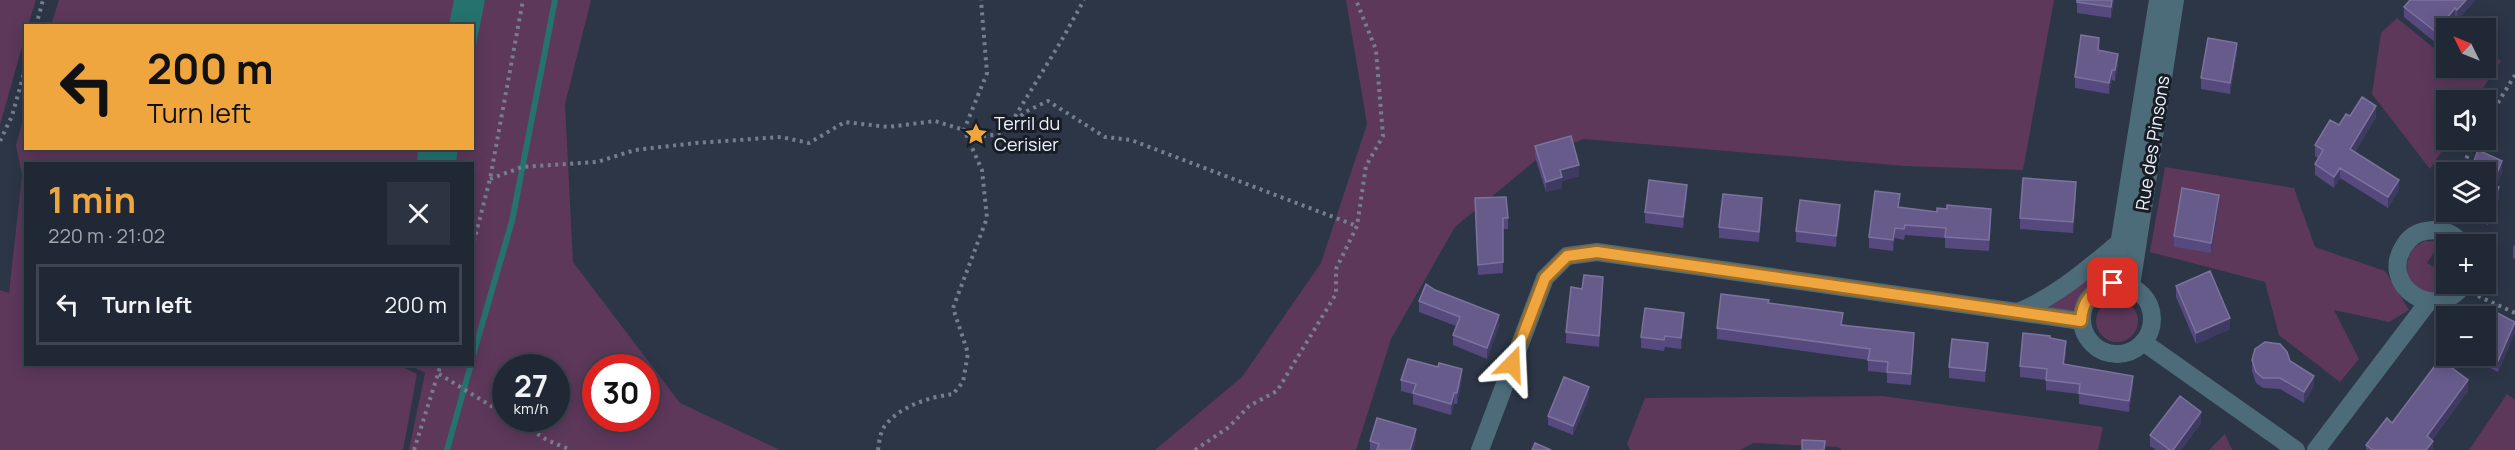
<!DOCTYPE html>
<html lang="en">
<head>
<meta charset="utf-8">
<style>
  :root { --surface:#212835; --page:#2d3441; --text:#f1f3f6; --muted:#a2a6ad; --line:#3e4450; --accent:#f0a63f }
  body { margin:0; font-family:Manrope,sans-serif; background:var(--page); color:var(--text); height:100vh; display:flex; flex-direction:column; font-size:22px; white-space:nowrap }
  * { box-sizing:border-box; margin:0 }
  p { font-size:20px; color:var(--muted) }
  .icon { flex:none; width:33px; height:33px; fill:none; stroke:currentColor; stroke-width:2; stroke-linecap:round; stroke-linejoin:round }
  .map { position:relative; flex:1; overflow:hidden }
  .details { position:absolute; left:24px; top:162px; width:450px; height:204px; display:flex; flex-direction:column; background:var(--surface); border-radius:0px; box-shadow:0 3px 15px #0003,0 0 0 2px var(--line) }
  .details>* { flex:none }
  .hud { position:absolute; left:24px; top:24px; width:450px; height:126px; border-radius:0px; box-shadow:0 3px 15px #0003,0 0 0 2px var(--line); background:#f0a63f; color:#111; overflow:hidden }
  .needle { width:39px; rotate:313deg }
  .tools { position:absolute; left:2436px; top:18px; display:grid; gap:12px }
  .tools a { display:grid; place-items:center; width:60px; height:60px; border-radius:0px; background:var(--surface); box-shadow:0 3px 15px #0003,0 0 0 2px var(--line); font-size:30px }
  .speed { position:absolute; left:492px; top:354px; display:flex; gap:12px; font-size:30px; font-weight:700; text-align:center }
  .speed>* { display:grid; place-content:center; width:78px; height:78px; border-radius:50%; background:var(--surface); box-shadow:0 3px 15px #0003,0 0 0 2px var(--line); line-height:1 }
  .speed small { font-size:15px; font-weight:400 }
  .speed .limit { border:9px solid #d22; background:#fff; color:#111 }
  .pin { position:absolute; display:grid; place-items:center; width:51px; height:51px; color:#fff; margin:-26px; border-radius:12px; box-shadow:0 3px 9px #0006 }
  .me { position:absolute; width:66px; margin:-33px; rotate:21deg; stroke-linejoin:round; filter:drop-shadow(0 0 4px #0008) }
  .turn { display:flex; align-items:center; gap:21px; height:126px; padding:0 24px; font-size:27px }
  .turn .icon { width:78px; height:78px; stroke-width:2.5 }
  .turn b { display:block; font-size:42px; line-height:51px }
  .round { display:grid; place-items:center; flex:none; width:63px; height:63px; border-radius:0px; background:var(--page) }
  .headline { display:flex; align-items:center; justify-content:space-between; height:102px; padding:0 24px }
  h1 { font-size:36px; font-weight:700; line-height:45px; color:var(--accent) }
  ul { padding:0; list-style:none }
  li { display:flex; align-items:center; gap:18px; height:81px; margin:0 12px 9px; padding:0 12px; border:3px solid var(--line); border-radius:0px }
  li div { flex:1 }
  li b { display:block; font-size:22px }
  li em { font-style:normal }
  .map>svg:first-child { display:block }
  .green { fill:#5d385b; fill-rule:evenodd }
  .water { fill:#26726f }
  .lines { fill:none; stroke-linecap:round; stroke-linejoin:round }
  .stream { stroke:#26726f; stroke-width:6 }
  .path { stroke:#757e8d; stroke-width:4; stroke-dasharray:3 4.5; stroke-linecap:butt }
  .minor { stroke:#4d6c79; stroke-width:18 }
  .wall { fill:#56497d }
  .shaded-wall { fill:#3f3a61 }
  .building { fill:#665b8b; stroke:#7b739d; stroke-width:1.5 }
  .route-casing { stroke:#9c6c29; stroke-width:15 }
  .route { stroke:#f0a63f; stroke-width:10 }
  .labels { text-anchor:middle; stroke-width:6; stroke-linejoin:round; paint-order:stroke }
  .poi-label { font-size:18px; fill:#ecf3fe; stroke:#191d25; text-anchor:start }
  .street-label { font-size:18px; fill:#ecf3fe; stroke:#191d25 }
</style>
</head>
<body>
<div class="map">
<svg width="2515" height="450" viewBox="0 0 2515 450">
  <rect width="100%" height="100%" fill="#2c3647"/>
  <!-- green -->
  <path class="green" d="M0,0h36l-8,25 -2,1 -1,10 -25,89z
    M59,0h532l-26,104 8,158 107,141 100,47h-371l16,-77 -16,-8 63,-1v-200h-446v200l372,1 19,9 -14,76h-403v-160l9,3 13,-118 -6,-30 9,-32 1,35h446v-122l-421,-1zM506,368h50v50h-50zM596,368h50v50h-50z
    M1346,0h708l-31,170 -117,-4 -322,-27 -42,16 -87,72 -64,112 -35,111h-201l87,-73 79,-114 46,-139z
    M2397,18l44,36 5,-5v19h40v-17l15,10 -26,39h-29v40h3l-19,29 -58,-75 9,-61z
    M2165,167l129,21 21,59 70,24 24,39 -20,12 -55,-12 25,49 -19,23 -61,-47 -14,-53 -115,-30z
    M2425,241l16,1 -14,21 10,6 9,-14v29h10l-25,12 -22,-13c-4,-18 -3,-34 16,-42z
    M2100,266l5,1 4,7 -27,24 -4,9 -5,3 -4,1 -23,-4z
    M2096 321a21 21 0 1 1 42 0a21 21 0 1 1-42 0Z
    M2507,394l8,6v50h-46z
    M1883,396l220,31 -5,23h-256l-4,-3 -85,-4 -13,7h-110l-3,-6 18,-46z
    M2225,434l7,16h-23z"/>
  <!-- water -->
  <path class="water" d="M454,0h31l-12,60 -1,-34 -23,-1z
    M418,149h40l-2,13 -39,1z"/>
  <g class="lines">
    <!-- stream -->
    <path class="stream" d="M472,359l40,-138 43,-221
      M447,450l24,-86"/>
    <!-- path -->
    <path class="path" d="M36,26l7,-26
      M2486,122l29,-47
      M1011,123l49,-80 24,-43
      M968,138l33,-4 24,-22 23,-11 57,36 26,3 226,86
      M0,141l12,-25 14,-50
      M2460,172l15,-32
      M490,179l32,-12 75,-5 38,-12 61,-7 85,-6 28,6 36,-21 43,5 47,-6 29,9
      M2444,214l2,-11
      M472,249l18,-70 33,-179
      M2478,296l37,17
      M439,374l67,41
      M512,418l35,22 24,10
      M414,450l27,-86
      M878,450c1,-7 2,-17 6,-23 15,-21 46,-30 69,-33l10,-12 5,-29 -15,-45 34,-90 -5,-48 -18,-40 23,-57 -6,-73
      M1195,450l34,-23 20,-21 28,-15 59,-97v-25l21,-43 9,-60 17,-30 -7,-86 -20,-50"/>
    <!-- minor -->
    <path class="minor" d="M2462,244c-9,-11 -21,-16 -36,-13 -9,1 -17,7 -22,15 -26,39 32,79 60,38
      M2113,283l45,-283
      M2082 319a35 35 0 1 1 70 0a35 35 0 1 1-70 0Z
      M2131,286l44,-286
      M2018,312c39,-16 69,-43 102,-70
      M2143,342l153,108
      M1480,450l65,-172 22,-22 30,-4 484,69
      M2316,450l113,-149"/>
  </g>
  <!-- wall -->
  <path class="wall" d="M2077,0h37l-3,18 -34,-5z
    M2475,0l-18,21 -2,-2 -9,9 -10,15 -32,-26v-10z
    M2099,50l19,14 -3,17 -3,-1 -3,14 -34,-6v-11z
    M2237,53l-7,41 -29,-5v-11z
    M2350,116l26,1 -21,35 44,38 -11,18 -48,-30 -6,10 -19,-13v-11l3,-6 -3,-2v-11z
    M1535,146l44,30 -17,5v7l-16,4 -11,-35z
    M2486,172h16l-6,14 3,12 -11,27 -7,-3 -1,2 -22,-10v-2h28z
    M2076,193l-3,40 -53,-4v-11z
    M1687,196l-4,32 -38,-5v-11z
    M2219,206l-8,47 -37,-6v-11z
    M1899,207l92,12 -2,32 -44,-3v-10l-40,-3 -1,5 -9,-2 -2,13 -24,-3v-11z
    M1475,209l33,9v11h-5v44l-25,2z
    M1762,209l-3,33 -40,-4v-11z
    M1840,215l-4,32 -40,-5v-11z
    M2515,244v15l-2,-1v-11z
    M2176,286l54,43 -34,15 -20,-47z
    M1603,288l-4,59 -33,-4v-11l16,-43z
    M1435,290l64,36 -12,33 -34,-14v-10l3,-9 -37,-14v-11z
    M1769,303l145,41 -3,41 -24,-2v-10l-19,-2v-11l-151,-21v-11z
    M2486,316l29,6v10l-17,40 -31,-16h19z
    M1684,323l-3,26 -16,-2 -1,4 -23,-3v-11z
    M2050,338l16,14 -2,13 69,22 -4,25 -50,-8v-10l-33,-4v-10l-26,-3v-11z
    M1988,354l-3,28 -36,-4v-11z
    M2252,360l38,1 24,25 -10,17 -24,-14 -17,-1 -7,-5 -4,-12z
    M1462,379l-5,25h-3l-3,11 -38,-11v-10l-12,-3v-11z
    M2468,391l-36,49 1,10h-67v-5l26,-22z
    M1589,397l-16,38 -25,-10v-9z
    M2201,423l-20,27h-25l-6,-4v-11z
    M1416,440l-3,10h-43v-9z"/>
  <!-- shaded-wall -->
  <path class="shaded-wall" d="M2112,0h2l-3,18v-11z
    M2466,0h9l-18,21v-11z
    M2455,8v11l-19,24v-11z
    M2237,43v10l-7,41v-11z
    M2118,54v10l-3,17v-11z
    M2112,70v10l-3,14v-11z
    M2376,106v11l-26,43v-11z
    M2502,161v11l-10,23v-10z
    M1579,165v11l-17,5v7l-16,4v-10l14,-12z
    M2340,168v10l-6,10v-11z
    M2399,180v10l-11,18v-11z
    M2076,182v11l-3,40v-11z
    M1687,185v11l-4,32v-11z
    M2499,187v11l-11,27v-11z
    M2219,195v11l-8,47v-10z
    M1762,198v11l-3,33v-10z
    M1840,205v10l-4,32v-11z
    M1991,209v10l-2,32v-11z
    M2481,212v10l-1,2v-11z
    M1895,228v10l-2,13v-11z
    M1603,277v11l-4,59v-11z
    M1684,313v10l-3,26v-11z
    M1499,315v11l-12,33v-11z
    M2230,318v11l-34,15v-11z
    M2515,322v10l-17,40v-11z
    M1914,333v11l-3,41v-11z
    M1988,343v11l-3,28v-11z
    M1462,369v10l-5,25v-11z
    M2133,376v11l-4,25v-11z
    M2314,376v10l-10,17v-11z
    M2468,380v11l-41,55v-10z
    M1589,387v10l-16,38v-9z
    M1454,393v11l-3,11v-11z
    M2201,412v11l-20,27h-8z
    M1416,429v11l-3,10h-3z
    M2433,441v9h-7z"/>
  <!-- building -->
  <path class="building" d="M2077,0h35l-1,7 -34,-5z
    M2410,0h56l-9,10 -2,-2 -19,24 -32,-25z
    M2081,35l18,3 -1,12 20,4 -3,16h-3l-3,13 -34,-6z
    M2208,38l29,5 -7,40 -29,-5z
    M2362,97l14,9 -26,43 49,31 -11,17 -48,-29 -6,9 -19,-13 8,-14 -8,-5 15,-25 9,5 7,-11 4,2z
    M1571,136l8,29 -19,5 2,7 -16,5 -11,-36z
    M2478,150l24,11 -10,24 7,2 -11,27 -6,-2h4v-40h-16z
    M2023,178l53,4 -3,40 -53,-4z
    M1649,180l38,5 -4,32 -38,-5z
    M2182,188l37,7 -8,48 -37,-7z
    M1875,191l25,3 -2,13 39,5v-4l10,1v-4l44,4 -2,31 -44,-3 1,-9 -41,-3 -1,4 -9,-1 -2,12 -24,-3z
    M1723,194l39,4 -3,34 -40,-5z
    M1506,197l2,21h-5v44l-25,3 -3,-67z
    M1800,200l40,5 -4,31 -40,-5z
    M2210,271l20,47 -34,15 -20,-47z
    M1584,275l19,2 -4,59 -33,-4 5,-45 11,2z
    M1426,284l9,6 64,25 -12,33 -34,-13 7,-18 -41,-16z
    M1721,294l48,6 -1,3 75,10 -2,12 73,8 -3,41 -24,-2 1,-10 -20,-2 2,-11 -153,-21z
    M2482,305l33,17 -17,39 -12,-6v-39h-9z
    M1645,308l39,5 -3,25 -16,-2 -1,4 -23,-3z
    M2023,333l27,3v2l16,3 -3,23 70,12 -4,25 -50,-8 1,-9 -34,-4 1,-11 -27,-3z
    M1952,339l36,4 -3,28 -36,-4z
    M2265,342l15,2 7,8 3,9 24,15 -10,16 -24,-14h-17l-7,-6 -4,-12 3,-11z
    M1408,359l30,8 1,-4 23,6 -5,24h-3l-3,11 -38,-11 3,-9 -15,-4z
    M2440,359l28,21 -41,56 6,5 -7,9h-53l-7,-5 21,-27 5,5z
    M1564,377l25,10 -16,39 -25,-10z
    M2180,396l21,16 -28,38h-3l-20,-15z
    M1377,418l39,11 -6,21h-33l2,-6 -9,-3z
    M1802,440l23,1 -1,9h-22z
    M1535,443l16,7h-19z"/>
  <g class="lines">
    <!-- route casing -->
    <g class="route-casing">
      <path id="route" d="M1512,364l33,-86 22,-22 30,-4 484,69c1,-21 12,-32 32,-38"/>
    </g>
    <!-- route -->
    <use href="#route" class="route"/>
  </g>
  <!-- icons -->
  <defs>
    <g id="sight-bare" transform="scale(1.8)"><path d="M0-6L1.8-2.2L6-1.7L2.9 1.2L3.7 5.4L0 3.3L-3.7 5.4L-2.9 1.2L-6-1.7L-1.8-2.2Z" fill="#f0a63f" stroke="#191d25" stroke-width="2.5" paint-order="stroke"/></g>
  </defs>
  <g fill-rule="evenodd">
    <use href="#sight-bare" x="976" y="134"/>
  </g>
  <g class="labels">
    <!-- poi labels -->
    <g class="poi-label">
      <text x="994" y="130">Terril du<tspan x="994" dy="21">Cerisier</tspan></text>
    </g>
    <!-- street labels -->
    <g class="street-label">
      <text transform="translate(2153 143) rotate(-81)" y="6">Rue des Pinsons</text>
    </g>
  </g>
</svg>
<div class="tools">
<a><svg class="needle" viewBox="-14 -14 28 28"><path d="M0-13l5 13h-10z" fill="#e53935"/><path d="M0 13l5-13h-10z" fill="#a2a6ad"/></svg></a>
<a><svg class="icon" aria-label="sound" viewBox="0 0 24 24"><path d="M4 9h4l5-4v14l-5-4H4zM17 9q2 3 0 6"/></svg></a>
<a><svg class="icon" aria-label="layers" viewBox="0 0 24 24"><path d="M12 4l9 5-9 5-9-5zM3 14l9 5 9-5"/></svg></a>
<a>+</a>
<a>−</a>
</div>
<div class="speed"><div>27<small>km/h</small></div><div class="limit">30</div></div>
<div class="pin" style="left:2113px;top:283px;background:#d93025"><svg class="icon" aria-label="arrive" viewBox="0 0 24 24"><path d="M6 21V4h12l-3 4 3 4H6"/></svg></div>
<svg class="me" style="left:1512px;top:364px" viewBox="-20 -20 40 40"><path d="M0-17L14 15 0 8-14 15z" fill="#f0a63f" stroke="#fff" stroke-width="4"/></svg>
<div class="hud">
<div class="turn"><svg class="icon" aria-label="left" viewBox="0 0 24 24"><path d="M17 20v-9H6M10 6l-5 5 5 5"/></svg><div><b>200 m</b>Turn left</div></div>
</div>
<section class="details">
<div class="headline"><div><h1>1 min</h1><p>220 m · 21:02</p></div><a class="round"><svg class="icon" aria-label="close" viewBox="0 0 24 24"><path d="M6 6l12 12M18 6L6 18"/></svg></a></div>
<ul>
<li><svg class="icon" aria-label="left" viewBox="0 0 24 24"><path d="M17 20v-9H6M10 6l-5 5 5 5"/></svg><div><b>Turn left</b></div><em>200 m</em></li>
</ul>
</section>
</div>
</body>
</html>
